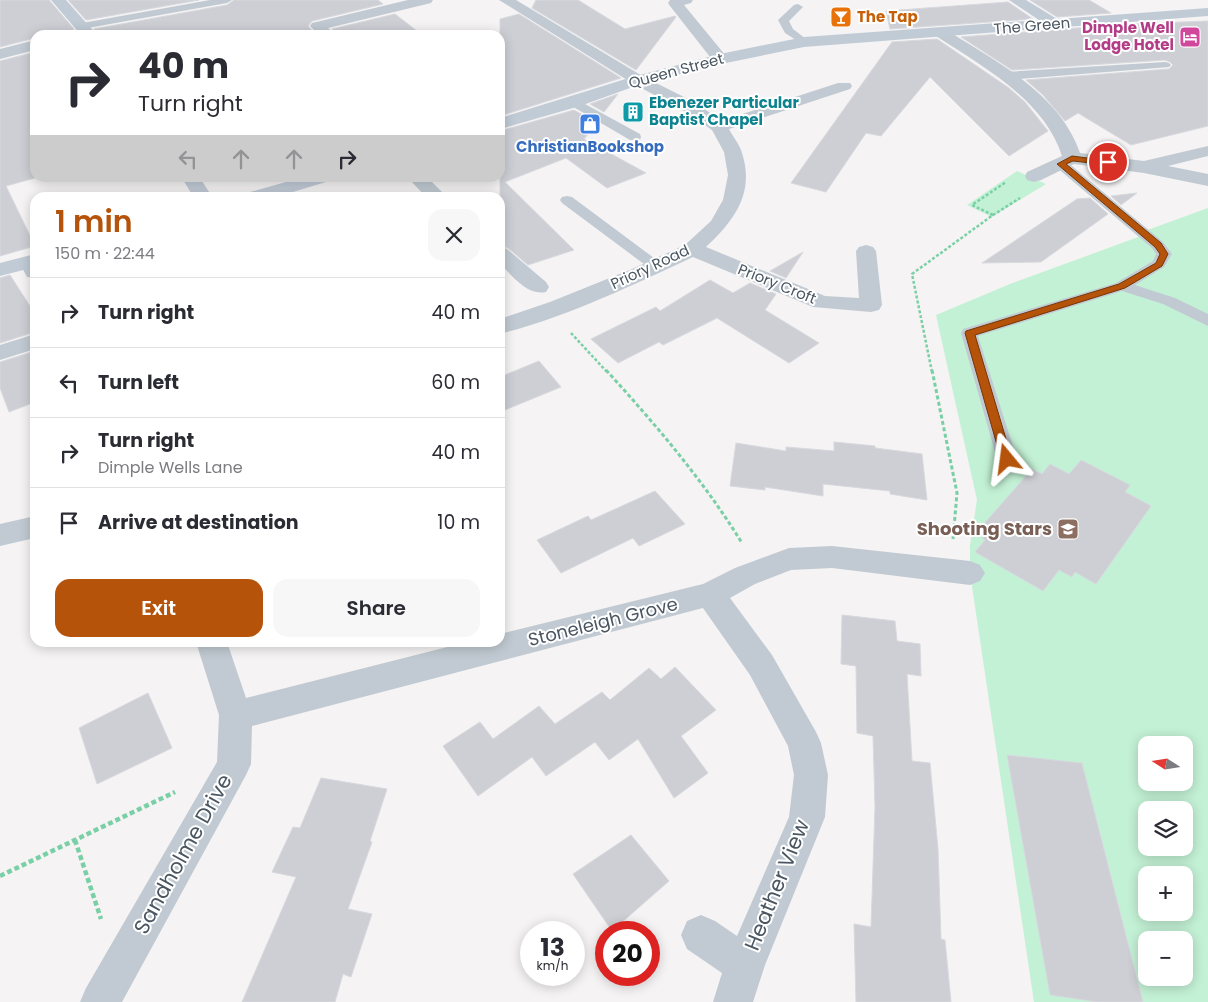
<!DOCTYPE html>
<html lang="en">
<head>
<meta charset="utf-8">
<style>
  :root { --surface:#fff; --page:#f7f7f7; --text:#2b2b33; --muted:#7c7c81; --line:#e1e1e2; --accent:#b45309 }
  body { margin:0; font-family:Poppins,sans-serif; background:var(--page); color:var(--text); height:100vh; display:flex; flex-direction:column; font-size:19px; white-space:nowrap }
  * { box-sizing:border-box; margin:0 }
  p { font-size:16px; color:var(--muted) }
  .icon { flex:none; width:28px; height:28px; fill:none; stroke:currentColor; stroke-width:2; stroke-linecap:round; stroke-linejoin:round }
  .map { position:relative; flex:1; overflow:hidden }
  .sheet { position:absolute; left:30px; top:192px; width:475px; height:455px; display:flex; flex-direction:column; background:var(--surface); border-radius:15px; box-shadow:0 2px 12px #0003 }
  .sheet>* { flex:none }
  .hud { position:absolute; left:30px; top:30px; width:475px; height:152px; border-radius:15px; box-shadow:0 2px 12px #0003; background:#fff; color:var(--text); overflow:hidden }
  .needle { width:32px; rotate:282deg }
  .fabs { position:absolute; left:1138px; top:736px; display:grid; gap:10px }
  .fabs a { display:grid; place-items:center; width:55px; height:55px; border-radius:10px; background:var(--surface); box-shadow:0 2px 12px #0003; font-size:25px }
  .speed { position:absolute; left:520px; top:921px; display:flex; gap:10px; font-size:25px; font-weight:700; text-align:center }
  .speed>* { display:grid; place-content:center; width:65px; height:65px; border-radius:50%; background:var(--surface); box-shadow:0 2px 12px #0003; line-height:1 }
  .speed small { font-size:12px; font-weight:400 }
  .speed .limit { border:8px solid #d22; background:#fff; color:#111 }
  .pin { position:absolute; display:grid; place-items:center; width:42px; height:42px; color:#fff; margin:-21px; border:2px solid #fff; border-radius:50%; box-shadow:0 1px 5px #0007 }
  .me { position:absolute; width:55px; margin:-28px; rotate:344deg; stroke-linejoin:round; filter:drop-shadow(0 0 4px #0008) }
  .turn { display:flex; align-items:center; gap:18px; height:105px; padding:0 25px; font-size:22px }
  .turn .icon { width:65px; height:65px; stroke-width:2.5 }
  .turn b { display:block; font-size:35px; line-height:42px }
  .lanes { display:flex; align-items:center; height:48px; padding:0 25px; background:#0003; justify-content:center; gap:25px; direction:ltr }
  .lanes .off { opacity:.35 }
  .round { display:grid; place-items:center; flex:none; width:52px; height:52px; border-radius:15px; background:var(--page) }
  .overview { display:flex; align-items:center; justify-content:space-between; height:85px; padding:0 25px }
  h1 { font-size:30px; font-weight:600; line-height:38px; color:var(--accent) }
  .button { display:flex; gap:10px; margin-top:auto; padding:10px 25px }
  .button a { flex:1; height:58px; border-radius:15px; background:var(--accent); color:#fff; font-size:20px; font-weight:600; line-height:58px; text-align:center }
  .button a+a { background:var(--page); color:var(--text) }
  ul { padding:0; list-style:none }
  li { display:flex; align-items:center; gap:15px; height:70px; padding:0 25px; border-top:1px solid var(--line) }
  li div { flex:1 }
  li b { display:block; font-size:19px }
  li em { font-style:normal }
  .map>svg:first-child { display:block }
  .green { fill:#c3f1d5; fill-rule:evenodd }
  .building { fill:#cdcfd5; stroke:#d7d9de }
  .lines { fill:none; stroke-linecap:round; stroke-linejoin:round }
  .path-far2 { stroke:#7ad0a6; stroke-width:2.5; stroke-dasharray:3 2; stroke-linecap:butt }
  .path-far1 { stroke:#7ad0a6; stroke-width:3; stroke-dasharray:4 2.5; stroke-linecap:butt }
  .path { stroke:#7ad0a6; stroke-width:4.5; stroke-dasharray:5 3; stroke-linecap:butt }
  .lane { fill:#c1cad2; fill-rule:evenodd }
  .street { fill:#c1cad2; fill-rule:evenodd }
  .secondary { fill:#c1cbd6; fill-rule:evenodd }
  .route { fill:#b45309; stroke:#753606 }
  .labels { text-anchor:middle; stroke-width:4; stroke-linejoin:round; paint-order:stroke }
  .far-food-label { font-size:15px; font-weight:bold; fill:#c56008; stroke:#fff; text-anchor:start }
  .far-street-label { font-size:15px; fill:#4a5661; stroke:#fff }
  .far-hotel-label { font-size:15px; font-weight:bold; fill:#b23c85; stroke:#fff; text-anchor:end }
  .far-culture-label { font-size:15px; font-weight:bold; fill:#0d838f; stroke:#fff; text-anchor:start }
  .far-shop-label { font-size:15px; font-weight:bold; fill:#366cbe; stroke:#fff }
  .education-label { font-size:18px; font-weight:bold; fill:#785e54; stroke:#fff; text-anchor:end }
  .street-label { font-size:18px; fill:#4a5661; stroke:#fff }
  .near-street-label { font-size:21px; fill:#4a5661; stroke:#fff }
</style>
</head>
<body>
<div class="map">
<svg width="1208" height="1002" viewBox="0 0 1208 1002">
  <rect width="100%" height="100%" fill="#f5f3f3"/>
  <!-- green -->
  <path class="green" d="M1017,171l29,13 -54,33 -25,-12z
    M1208,208v794h-174l-64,-429v-28l7,-45 -41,-185 74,-31 131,-48 1,-4zM1146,745h38v37h-38zM1146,810h38v38h-38zM1146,875h38v37h-38zM1146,940h38v38h-38z"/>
  <!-- building -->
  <path class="building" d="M0,0h49l25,29 -8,6h-31v3l-35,9z
    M68,0h131l-113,20z
    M234,0h144l5,4 -71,17 -4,5 8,9h-217l-5,-6 133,-24z
    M536,0h42l47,29 50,-13 1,1 -40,53 -104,-62z
    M1030,0h59l22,13 -54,4z
    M1008,2l25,17 -143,10 -4,-18z
    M395,14l27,21h-84l-6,-6z
    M519,14l102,64 -121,38v-97z
    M1208,21v105l-77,19 -53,-32 -13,8 -22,-26 -17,-15 143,-11 4,-4 -3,-3 -5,-2 -153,10 -51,-33 168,-13z
    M937,39l72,49 16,14 23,29 -39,25 -79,-79 -49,59 -15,-3 -40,59 -35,-9 101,-141z
    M35,52v126l-29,8 29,60 -35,10v-195z
    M618,94l-14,18 -14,-8z
    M574,110l23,13 -13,16 62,34 -39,15 -41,-30 -61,24 69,68 -46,15 -20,-17 -8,-3v-114z
    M1137,193l-16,12 -10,-9z
    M1090,198l18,16 -67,48 -59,1 95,-64z
    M803,252l-17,26 -16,-7z
    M10,275l25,39v18l-35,11v-65z
    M710,280l23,13 17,-10 26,11 -11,16 54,33 -30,20 -72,-45 -54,27 -4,-3 -41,21 -27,-24 65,-32 4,4z
    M35,351v51l-26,10 -9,-24v-26z
    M539,361l22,26 -61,25v-35z
    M834,442l41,4v2l47,6 5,46 -37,-6v-3l-67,-7v12l-58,-9v3l-35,-4 6,-43 50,8v-4l48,4z
    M1081,460l49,25 -5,7 26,14 -55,78 -21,-12 -3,5 -13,-7 -16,21 -68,-39 10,-12 -2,-1v-14l49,-56 10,5 8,-10 19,10z
    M655,491l30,33 -46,22 -6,-8 -72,35 -24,-33 51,-24 3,4z
    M842,615l53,6 2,20 23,3 1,32 -14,-2 5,87 18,2 8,86 3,90 4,1 6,62h-95l-2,-78 17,3 4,-120 -2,-71 -16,-3 -1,-67 -15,-2z
    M675,667l41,43 -35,26 27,37 -34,25 -36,-59 -29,21 -14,-18 -49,34 -14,-19 -54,39 -35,-50 37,-24 13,17 46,-33 16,18 47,-32 8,8 39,-32 12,11z
    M148,693l24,55 -75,36 -18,-56z
    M1007,755l75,8 61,239h-46l-47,-7z
    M321,778l66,11 -17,52 2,1 -24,67 24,5 -21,63 -8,-3 -8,28h-93l54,-125 -24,-5 21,-45 7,1z
    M631,835l38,46 -57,50 -39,-57z"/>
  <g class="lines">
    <!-- path-far2 -->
    <path class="path-far2" d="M993,215l-21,-10 34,-23
      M571,333l36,39
      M932,372l-20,-98 81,-59 27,-17"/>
    <!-- path-far1 -->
    <path class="path-far1" d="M606,370c50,55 97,110 136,173
      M932,370l25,123 -4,46"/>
    <!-- path -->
    <path class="path" d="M75,840l26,79
      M0,876l175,-84"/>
    <!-- lane -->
    <path class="lane" d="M210,0h22l-5,3 -145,26 -5,-3 5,-3z
      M798,4l5,3 -14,14 4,8 17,13 -6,3 -19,-12 -7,-13 16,-15z
      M1165,62l4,1 2,2 -2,2 -164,13 -6,-4 6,-4z
      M574,98l66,36 1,3 -1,3h-10l-60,-35 -2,-3 2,-3z
      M1061,160l5,1 97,81 9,12 -8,13 -29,18 40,13 33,16v12l-45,-22 -41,-13 -144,45 39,123 -3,5 -7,2 -7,-2 -3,-5 -36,-126 2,-4 153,-46 37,-22 3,-7 -4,-6 -96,-81 -2,-3 2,-3z
      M567,196l5,1 90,67 3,3 -3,3h-10l-90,-67 -2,-3 2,-3z"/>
    <!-- street -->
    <path class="street" d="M408,0h25l-2,3 -103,25 8,7h-17l-9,-9 2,-3z
      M499,0h17l128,77 54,27 23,17 117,-38h12l2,3 -2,3 -121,40c4,8 11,16 13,24 13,40 -8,68 -36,94l119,49 34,2 -3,-47 3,-4 7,-2 7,2 3,4 6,54 -3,5 -8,2 -58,-5 -120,-50c-62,29 -127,60 -193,77v-15l50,-17 82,-33 53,-24 26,-24 12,-21 5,-25 -4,-23 -12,-22 -26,-18 -54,-29z
      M670,0h23l-2,3 -7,2 42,51 2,3 -2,3h-12l-44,-56 -2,-3z
      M87,28l5,1 2,3 -2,3h-24l3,-3z
      M941,28l5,2c50,31 114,64 134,123l64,8 64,-15v10l-40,10 40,8v12l-64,-13 -70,-9 -33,16 -7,2 -7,-2 -2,-4 2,-4 35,-16c-18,-57 -79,-89 -126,-120l-3,-3 3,-3z
      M35,40v10l-35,9v-10z
      M408,178h20l20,20h-21z
      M500,247l7,2 39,33 3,5 -3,5c-19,4 -33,-16 -46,-28z
      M30,256l5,1v21l-8,-1 -8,-15 4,-4z
      M35,334v15l-35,11v-15z
      M35,516v22l-35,8v-22z
      M832,546l138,15 10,4 5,8 -5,8 -10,4 -138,-17 -41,2 -36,14 -25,14 42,57 44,77 5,11 7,32 -3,42 -60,148 -12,37h-40l9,-29 -35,-24 -6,-14 6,-14 14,-6 14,6 22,15 52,-119 5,-42 -6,-29 -38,-71 -47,-67 -451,118 -1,38 -5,11 -124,227h-42l6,-14 131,-226 2,-47 -23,-73h31l19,56 221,-56h33v-8l203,-50 32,-16 54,-20z"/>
    <!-- secondary -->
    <path class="secondary" d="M51,0h15l31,35h-16z
      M1009,0h17l31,19 151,-11v8l-404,31 -83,17 -77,19 -64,23 -80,23v-11l132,-41 88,-23 84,-17 235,-17z
      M182,178h18l13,20h-19z
      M300,178h28l-2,4 -53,16h-32l2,-4z
      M35,254v13l-35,9v-13z"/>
  </g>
  <!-- route -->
  <path class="route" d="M1072,156l38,5v3l-2,1 -35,-4 -7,3 95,79 7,11 -6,12 -37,22 -150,47 37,124 -5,4 -6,-4 -36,-126 1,-2 153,-47 37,-21 4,-9 -5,-7 -98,-83z"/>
  <!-- icons -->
  <defs>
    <g id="bar-square" transform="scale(1.125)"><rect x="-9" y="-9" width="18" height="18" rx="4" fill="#e8710a" stroke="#fff"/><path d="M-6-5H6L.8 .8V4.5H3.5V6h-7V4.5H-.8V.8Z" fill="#fff"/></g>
    <g id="hotel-square" transform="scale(1.125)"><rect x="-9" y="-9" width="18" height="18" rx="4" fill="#d1479c" stroke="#fff"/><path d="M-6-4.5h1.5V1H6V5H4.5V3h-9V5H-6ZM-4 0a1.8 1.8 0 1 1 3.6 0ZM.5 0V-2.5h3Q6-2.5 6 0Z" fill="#fff"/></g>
    <g id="building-square" transform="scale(1.125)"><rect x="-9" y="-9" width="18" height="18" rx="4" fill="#0f9aa8" stroke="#fff"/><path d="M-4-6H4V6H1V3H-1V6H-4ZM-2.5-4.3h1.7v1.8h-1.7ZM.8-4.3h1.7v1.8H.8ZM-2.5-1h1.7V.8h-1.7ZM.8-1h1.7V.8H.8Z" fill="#fff"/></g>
    <g id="shop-square" transform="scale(1.125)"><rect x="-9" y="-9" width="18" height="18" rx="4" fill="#3f7fe0" stroke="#fff"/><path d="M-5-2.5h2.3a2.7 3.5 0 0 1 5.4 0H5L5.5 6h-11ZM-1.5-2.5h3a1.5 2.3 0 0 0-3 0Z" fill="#fff"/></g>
    <g id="school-square" transform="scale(1.125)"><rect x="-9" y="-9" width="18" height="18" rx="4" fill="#8d6e63" stroke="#fff"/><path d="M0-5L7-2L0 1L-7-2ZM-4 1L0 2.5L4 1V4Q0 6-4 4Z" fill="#fff"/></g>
  </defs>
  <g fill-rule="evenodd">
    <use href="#bar-square" x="841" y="17"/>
    <use href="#hotel-square" x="1190" y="37"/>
    <use href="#building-square" x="633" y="112"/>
    <use href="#shop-square" x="590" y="124"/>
    <use href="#school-square" x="1068" y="529"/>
  </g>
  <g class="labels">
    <!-- far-food labels -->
    <g class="far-food-label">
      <text x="857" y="22">The Tap</text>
    </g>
    <!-- far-street labels -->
    <g class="far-street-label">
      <text transform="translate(1032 26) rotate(-5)" y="5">The Green</text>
      <text transform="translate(676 71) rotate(-15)" y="5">Queen Street</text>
      <text transform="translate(650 267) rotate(-25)" y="5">Priory Road</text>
      <text transform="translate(777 284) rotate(22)" y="5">Priory Croft</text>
    </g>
    <!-- far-hotel labels -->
    <g class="far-hotel-label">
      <text x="1174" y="33">Dimple Well<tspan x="1174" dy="17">Lodge Hotel</tspan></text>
    </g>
    <!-- far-culture labels -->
    <g class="far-culture-label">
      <text x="649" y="108">Ebenezer Particular<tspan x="649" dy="17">Baptist Chapel</tspan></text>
    </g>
    <!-- far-shop labels -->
    <g class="far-shop-label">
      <text x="590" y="152">ChristianBookshop</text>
    </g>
    <!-- education labels -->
    <g class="education-label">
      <text x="1052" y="535">Shooting Stars</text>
    </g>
    <!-- street labels -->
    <g class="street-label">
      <text transform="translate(603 622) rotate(-14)" y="6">Stoneleigh Grove</text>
    </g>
    <!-- near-street labels -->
    <g class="near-street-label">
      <text transform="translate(183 854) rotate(-61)" y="7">Sandholme Drive</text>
      <text transform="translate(777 885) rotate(-68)" y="7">Heather View</text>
    </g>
  </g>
</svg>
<div class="fabs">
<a><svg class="needle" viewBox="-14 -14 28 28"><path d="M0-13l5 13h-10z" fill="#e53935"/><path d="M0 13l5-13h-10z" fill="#7c7c81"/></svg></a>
<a><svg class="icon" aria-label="layers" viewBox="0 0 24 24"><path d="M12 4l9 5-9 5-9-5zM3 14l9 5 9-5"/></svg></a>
<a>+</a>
<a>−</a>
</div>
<div class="speed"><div>13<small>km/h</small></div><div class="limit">20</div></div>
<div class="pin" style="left:1108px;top:162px;background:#d93025"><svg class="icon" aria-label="arrive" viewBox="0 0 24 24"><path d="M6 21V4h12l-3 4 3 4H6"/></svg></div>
<svg class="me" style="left:1007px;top:459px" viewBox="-20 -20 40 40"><path d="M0-17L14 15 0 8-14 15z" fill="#b45309" stroke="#fff" stroke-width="4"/></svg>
<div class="hud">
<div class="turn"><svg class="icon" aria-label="right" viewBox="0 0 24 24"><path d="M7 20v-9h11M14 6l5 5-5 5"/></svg><div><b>40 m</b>Turn right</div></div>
<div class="lanes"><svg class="icon off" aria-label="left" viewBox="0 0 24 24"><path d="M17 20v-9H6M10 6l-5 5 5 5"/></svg><svg class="icon off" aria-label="ahead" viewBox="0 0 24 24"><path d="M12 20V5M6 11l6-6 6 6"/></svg><svg class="icon off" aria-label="ahead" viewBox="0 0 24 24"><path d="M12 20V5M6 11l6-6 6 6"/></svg><svg class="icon" aria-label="right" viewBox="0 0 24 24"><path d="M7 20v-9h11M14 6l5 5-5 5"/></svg></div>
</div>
<section class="sheet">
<div class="overview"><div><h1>1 min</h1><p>150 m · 22:44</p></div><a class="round"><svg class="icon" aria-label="close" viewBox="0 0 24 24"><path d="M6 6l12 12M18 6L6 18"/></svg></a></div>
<ul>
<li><svg class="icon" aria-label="right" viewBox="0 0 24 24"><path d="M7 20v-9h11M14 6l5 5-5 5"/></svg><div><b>Turn right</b></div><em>40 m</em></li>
<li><svg class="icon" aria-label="left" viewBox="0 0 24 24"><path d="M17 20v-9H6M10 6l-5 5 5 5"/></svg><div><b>Turn left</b></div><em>60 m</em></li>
<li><svg class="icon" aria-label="right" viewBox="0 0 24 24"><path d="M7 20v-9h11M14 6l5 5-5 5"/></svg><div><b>Turn right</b><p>Dimple Wells Lane</p></div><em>40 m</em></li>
<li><svg class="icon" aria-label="arrive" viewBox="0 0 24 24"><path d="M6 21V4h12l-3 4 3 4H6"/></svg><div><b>Arrive at destination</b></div><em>10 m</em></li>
</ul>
<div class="button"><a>Exit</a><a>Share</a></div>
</section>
</div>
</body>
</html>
